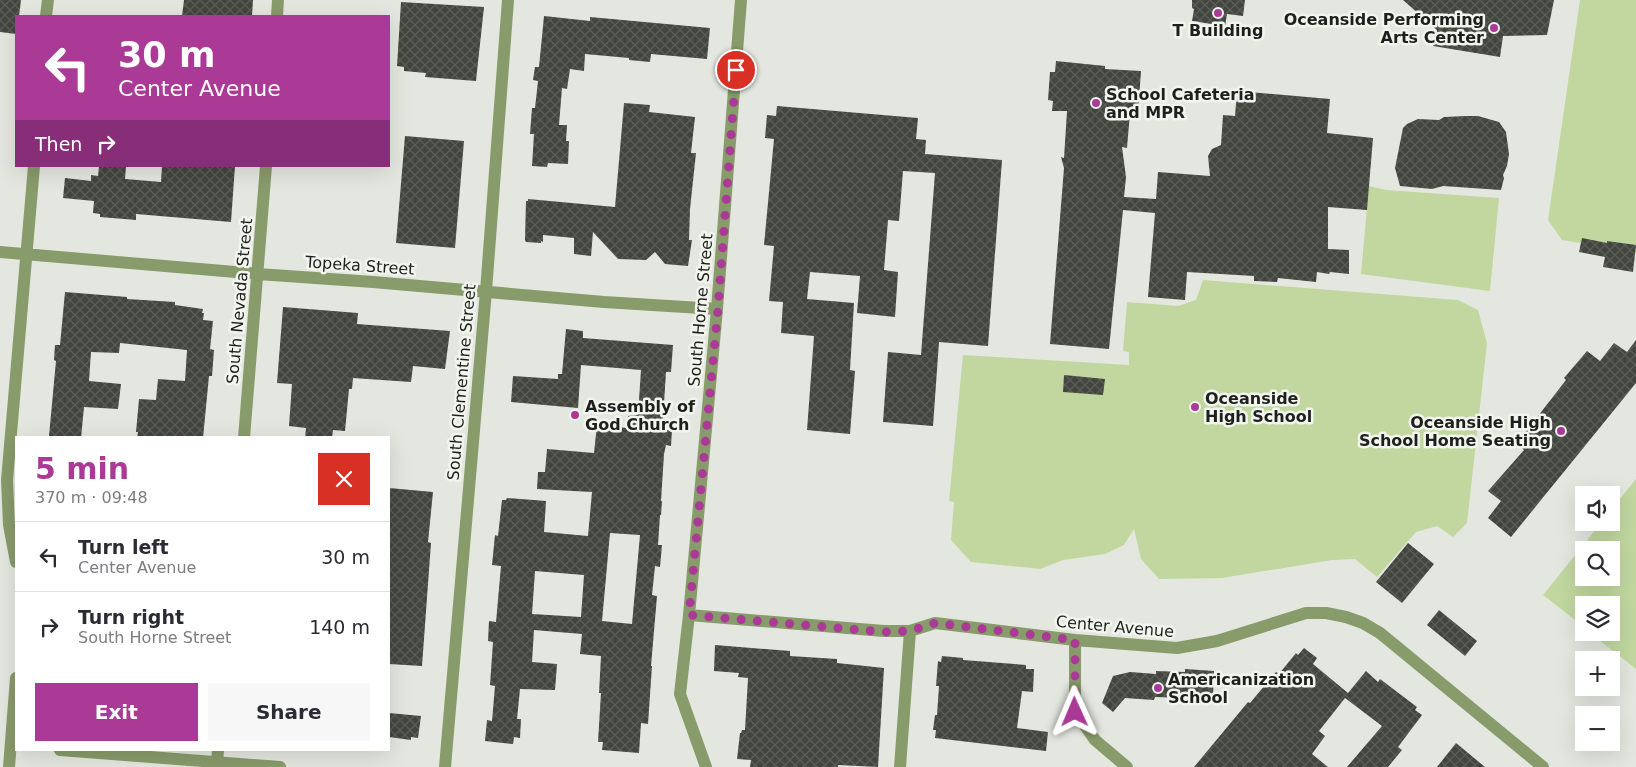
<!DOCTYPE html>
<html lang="en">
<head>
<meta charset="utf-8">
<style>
  :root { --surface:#fff; --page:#f7f7f7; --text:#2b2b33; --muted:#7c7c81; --line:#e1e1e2; --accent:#aa3a96 }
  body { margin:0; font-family:"DejaVu Sans",sans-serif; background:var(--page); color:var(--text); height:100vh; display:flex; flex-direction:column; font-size:19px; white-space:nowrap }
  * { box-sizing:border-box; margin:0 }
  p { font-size:16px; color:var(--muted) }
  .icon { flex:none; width:28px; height:28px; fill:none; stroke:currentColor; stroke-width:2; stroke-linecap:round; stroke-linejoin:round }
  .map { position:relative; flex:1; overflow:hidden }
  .details { position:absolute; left:15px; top:436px; width:375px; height:315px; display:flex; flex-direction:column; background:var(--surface); border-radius:0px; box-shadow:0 5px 20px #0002 }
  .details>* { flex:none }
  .hud { position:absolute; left:15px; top:15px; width:375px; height:152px; border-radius:0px; box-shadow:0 5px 20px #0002; background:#aa3a96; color:#fff; overflow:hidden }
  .buttons { position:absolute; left:1575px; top:486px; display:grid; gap:10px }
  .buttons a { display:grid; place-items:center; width:45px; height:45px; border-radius:0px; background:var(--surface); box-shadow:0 5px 20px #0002; font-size:25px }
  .pin { position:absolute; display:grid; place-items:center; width:42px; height:42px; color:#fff; margin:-21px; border:2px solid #fff; border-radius:50%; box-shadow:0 1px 5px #0007 }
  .me { position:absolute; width:55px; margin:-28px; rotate:359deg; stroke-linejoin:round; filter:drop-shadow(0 0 4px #0008) }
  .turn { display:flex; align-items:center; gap:18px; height:105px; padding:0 20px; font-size:22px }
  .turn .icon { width:65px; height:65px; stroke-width:2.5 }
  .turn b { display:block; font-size:35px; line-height:42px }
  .then { display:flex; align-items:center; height:48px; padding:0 20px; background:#0003; gap:10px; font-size:19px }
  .round { display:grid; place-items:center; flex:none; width:52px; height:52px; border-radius:0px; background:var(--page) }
  .overview { display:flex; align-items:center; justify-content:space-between; height:85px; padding:0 20px }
  h1 { font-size:30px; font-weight:700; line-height:38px; color:var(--accent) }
  .cta { display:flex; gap:10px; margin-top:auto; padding:10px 20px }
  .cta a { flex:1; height:58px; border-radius:0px; background:var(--accent); color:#fff; font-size:20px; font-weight:700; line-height:58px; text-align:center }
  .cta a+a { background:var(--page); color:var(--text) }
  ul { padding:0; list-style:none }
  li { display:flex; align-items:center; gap:15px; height:70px; padding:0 20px; border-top:1px solid var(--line) }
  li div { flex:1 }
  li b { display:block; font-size:19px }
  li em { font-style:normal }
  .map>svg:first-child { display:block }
  .park { fill:#c1d79f; fill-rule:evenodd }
  .building { fill:url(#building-cross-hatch); fill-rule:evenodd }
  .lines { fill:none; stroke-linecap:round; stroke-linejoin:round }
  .minor { stroke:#889b6a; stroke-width:12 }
  .route { stroke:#aa3a96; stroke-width:9; stroke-dasharray:0 16.2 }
  .poi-dot { fill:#aa3a96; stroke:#f1f5ed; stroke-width:2 }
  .labels { text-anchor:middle; stroke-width:5; stroke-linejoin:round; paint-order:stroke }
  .poi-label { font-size:16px; font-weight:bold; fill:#1e201d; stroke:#f1f5ed; text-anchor:start }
  .street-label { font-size:16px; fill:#1e201d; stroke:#f1f5ed }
</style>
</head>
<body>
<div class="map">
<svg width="1636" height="767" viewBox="0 0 1636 767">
  <defs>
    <pattern id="building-cross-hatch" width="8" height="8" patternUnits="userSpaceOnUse" patternTransform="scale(1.25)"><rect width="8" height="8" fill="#43453f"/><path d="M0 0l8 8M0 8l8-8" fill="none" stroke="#5b5d58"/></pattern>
  </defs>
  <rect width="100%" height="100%" fill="#e4e7df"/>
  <!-- park -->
  <path class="park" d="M1580,0h56v252l-74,-12 -14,-20z
    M1369,186l17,4 113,8 -9,93 -129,-17z
    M1203,280l255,20 20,10 9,33 -20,180 -14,14 -16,-11 -21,6 -39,45 -22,-18 -23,1 -110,18 -63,1 -18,-20 -7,-30 -10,16 -19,9 -42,6 -23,9 -69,-7 -20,-22 3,-38 -5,-1 14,-146 166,10v-13l-6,-1 4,-49 51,4 18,-6z
    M1636,479v190l-46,-36 21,-1v-27h-27v22l-41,-32 58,-72 10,-1v-12zM1584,550h27v28h-27z"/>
  <!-- building -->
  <path class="building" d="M0,0h21l-2,16h-3v18l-16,-2z
    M184,0h69l-1,16h-70z
    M1192,0h53l-2,16 -16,-2 -2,12 -33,-5 2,-12 -2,-1z
    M1403,0h151l-7,35 -44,1 -3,21 -67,-11 4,-16z
    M401,2l83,5 -8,74 -51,-4 1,-4 -22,-2v-4l-7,-1z
    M544,16l46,5v-4l120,11 -3,31 -56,-5 -1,8 -21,-2v-2l-44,-4 -1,17 -14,-2 -3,20 -5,-1 -3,37h8l-1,16h3l-1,23 -20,-1 -1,4 -15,-1 2,-32h-4l2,-26h3l3,-27 -5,-1 2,-13h4z
    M1056,61l49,5v3l36,2 -3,42h-8l-3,35 -5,-1 4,30 -2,20 32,2 2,-27 52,4 -2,-20 4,-7 9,-4 2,-30 12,1 2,-25 93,8 -3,34 46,5 -6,72 -39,-3v42l21,1v24l-19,-2 -1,2 -12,-2 -1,10 -38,-4 -1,4 -23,-1v-5l-67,-4 -2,28 -37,-3 7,-84 -32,-3 -14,139 -59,-5 14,-176 -3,-11 3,1 3,-47h-15l1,-10 -5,-1 2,-28h5z
    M624,103l26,2 -1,7 46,5 -4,36h5l-6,56 -1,31h3l-4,26 -23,-2 -10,-12 -9,8 -28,-1 -25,-27 -2,24 -17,-2v-16l-31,-3v7l-2,-1v2l-15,-1 -1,-2 1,-39h2v-2l87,8z
    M777,106l141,12 -2,21 10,1 -1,14 77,6 -14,186 -49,-4 -6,84 -50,-4 5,-70 33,3 14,-182 -32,-2 -4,50 -11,-1 -4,50 14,2 -3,45 -38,-4 3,-37 -50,-4 -3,27 47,4 -4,67 5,1 -5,63 -43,-4 7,-94 -33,-3 2,-31 -14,-1 5,-55 -10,-1 10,-106 -9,-1 2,-23 9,1z
    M1466,116h12l21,6 7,10 3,22 -2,12 -4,9 1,3 -3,12 -58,-4 -11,3 -32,-3 -5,-18 8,-40 4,-4 11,-5 21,1 5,-3z
    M405,136l59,5 -9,107 -59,-5z
    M99,166h27l-1,13 36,3 1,-16h73l-4,56 -95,-8v6l-36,-3v-3l-7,-1 1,-12 -31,-3 2,-20 26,3v-6l7,1z
    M1582,238l25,5v-2l29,4 -3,27 -30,-5 2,-10 -26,-5z
    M65,292l62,5v2l48,3v3l28,4 -1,4h2l-1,7 10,1 -3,28 4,1 -2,26h-3l-6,62h-66l1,-6h-2l3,-33 17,1 2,-21 27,2 2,-31 -67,-7 -1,10 -28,-1 -2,29 32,3 -3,25 -34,-2 -3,31 -32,-2 7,-75 -2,-1 1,-15h5z
    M283,307l75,6 -1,11 93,7 -5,38 -32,-3 -2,16 -58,-4 -1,11h-3l-4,42 -12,-1 -1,8h-27l1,-10 -17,-2 3,-42 -15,-1z
    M566,329l17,2v7l90,7 -2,27h-5l-3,47 5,1 -1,10h5l-1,16 -5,-1 -2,9 -3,47h1l-1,14h-1l-2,30h4l-2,22 -5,-1 -3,29 5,1 -6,70h1l-4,58 -7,-1 -2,30 -37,-3 1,-8h-5l3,-49h-2l2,-37 -21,-2 2,-20 -48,-4 -2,32 25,2 -2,26 -35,-1 -3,30h4l-1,19 -6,-1 -1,7 -28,-3 2,-21 5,1 3,-35 -5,-1 3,-43 -5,-1 1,-20 7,1 5,-56 -9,-1 3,-30 3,1 4,-36h4l1,-2 39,3 -2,31 44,4 4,-44 -55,-3 1,-17h7l2,-23 47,4 3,-28 30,3 1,-12 10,-1 3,-45 -60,-5 -3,43 -67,-6 2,-26 45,3v-5h4zM610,533l30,2 -8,89 -30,-3zM535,571l49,4 -3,42 -49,-3z
    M1636,340v43l-125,154 -23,-19 13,-17 -13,-10 36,-41 -7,-7 49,-63 -2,-2 23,-27 13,10 14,-18 13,9z
    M1064,375l41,4 -2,16 -40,-3z
    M389,488l44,4 -5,50 3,1 -9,123 -33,-2z
    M1408,543l26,21 -32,39 -26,-21z
    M1439,610l38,31 -12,15 -38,-31z
    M715,645l75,6v5l47,3v4l47,5 -6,99 -40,-2v2h-88l1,-7 -14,-1 3,-26h1l1,-3h3l3,-52 -10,-1 1,-4 -25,-2z
    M1304,648l13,10 -4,6 35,29 18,-22 12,11 2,-3 37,28 -2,3 7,5 -24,32 4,3 -14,17h-41l35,-41 -37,-28 -26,33 6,5 -13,18 16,13h-134l54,-65 2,1 26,-31 3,2 17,-21 2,2z
    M942,656l21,2v2l63,5v4h8l-1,23 -11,-1 -5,37 31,4 -2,19 -111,-13 1,-8h-3l2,-15h2l2,-29h-3l2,-25 3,1z
    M1185,669l29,2 -1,26 -29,-2v3l-29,-1 -1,3 -29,-2 -12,14 -11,-9 11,-27 17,-4 26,2v-3l29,1z
    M389,713l32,3 -3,22 -7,-1v3l-22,-3z
    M1456,743l29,24h-48z"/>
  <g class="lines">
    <!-- minor -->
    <path class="minor" d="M46,16l2,-16
      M277,16l1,-16
      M0,252l258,22 115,8 231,20 113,7
      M244,438l22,-272
      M16,562l-7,-37 -2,-45 27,-314
      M689,615l195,16h26l25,-8 140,17 102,8 40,-7 89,-28h20l20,4 17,6 17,10 163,134
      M1075,640v71l20,29 32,27
      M60,750l220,17
      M217,763l1,-13
      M9,767l7,-89
      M445,767l41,-476 22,-291
      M706,767l-26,-73 9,-79 28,-306 24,-309
      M900,767l10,-136"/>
  </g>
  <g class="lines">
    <!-- route -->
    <path class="route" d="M736,70l-18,239 -29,306 195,17 26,-1 25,-8 140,17v72"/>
  </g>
  <!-- markers -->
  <g class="poi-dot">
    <circle cx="1218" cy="13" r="5"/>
    <circle cx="1494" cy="28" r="5"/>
    <circle cx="1096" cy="103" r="5"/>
    <circle cx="1195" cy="407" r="5"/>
    <circle cx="575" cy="415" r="5"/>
    <circle cx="1561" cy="431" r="5"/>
    <circle cx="1158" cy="688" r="5"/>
  </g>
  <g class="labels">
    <!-- poi labels -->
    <g class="poi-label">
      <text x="1484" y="25" text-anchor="end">Oceanside Performing<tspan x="1484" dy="18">Arts Center</tspan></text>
      <text x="1218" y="36" text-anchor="middle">T Building</text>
      <text x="1106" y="100">School Cafeteria<tspan x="1106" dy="18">and MPR</tspan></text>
      <text x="1205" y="404">Oceanside<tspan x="1205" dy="18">High School</tspan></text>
      <text x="585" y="412">Assembly of<tspan x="585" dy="18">God Church</tspan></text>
      <text x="1551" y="428" text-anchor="end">Oceanside High<tspan x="1551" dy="18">School Home Seating</tspan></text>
      <text x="1168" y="685">Americanization<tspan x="1168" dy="18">School</tspan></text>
    </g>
    <!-- street labels -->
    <g class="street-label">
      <text transform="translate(360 265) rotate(4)" y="6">Topeka Street</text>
      <text transform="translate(239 301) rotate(-85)" y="6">South Nevada Street</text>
      <text transform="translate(700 310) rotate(-85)" y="6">South Horne Street</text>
      <text transform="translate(461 382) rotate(-85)" y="6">South Clementine Street</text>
      <text transform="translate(1115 626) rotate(5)" y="6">Center Avenue</text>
    </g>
  </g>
</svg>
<div class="buttons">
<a><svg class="icon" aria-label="sound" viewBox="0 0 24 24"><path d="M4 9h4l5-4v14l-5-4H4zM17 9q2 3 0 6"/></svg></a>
<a><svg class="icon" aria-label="search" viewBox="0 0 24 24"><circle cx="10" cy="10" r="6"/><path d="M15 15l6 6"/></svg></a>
<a><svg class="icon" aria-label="layers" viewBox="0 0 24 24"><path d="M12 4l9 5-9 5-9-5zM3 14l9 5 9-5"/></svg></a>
<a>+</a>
<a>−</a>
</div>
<div class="pin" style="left:736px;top:70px;background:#d93025"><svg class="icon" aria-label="arrive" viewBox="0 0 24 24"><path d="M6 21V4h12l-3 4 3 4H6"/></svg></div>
<svg class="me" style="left:1075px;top:712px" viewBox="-20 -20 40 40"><path d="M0-17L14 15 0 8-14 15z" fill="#aa3a96" stroke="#fff" stroke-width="4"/></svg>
<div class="hud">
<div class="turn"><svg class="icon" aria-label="left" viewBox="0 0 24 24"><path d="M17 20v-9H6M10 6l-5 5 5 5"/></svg><div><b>30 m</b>Center Avenue</div></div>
<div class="then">Then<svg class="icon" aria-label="right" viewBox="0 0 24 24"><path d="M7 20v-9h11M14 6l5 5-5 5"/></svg></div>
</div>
<section class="details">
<div class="overview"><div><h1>5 min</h1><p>370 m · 09:48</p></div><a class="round" style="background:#d93025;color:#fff"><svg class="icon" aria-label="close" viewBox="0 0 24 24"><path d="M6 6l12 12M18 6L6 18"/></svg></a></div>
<ul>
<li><svg class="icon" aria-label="left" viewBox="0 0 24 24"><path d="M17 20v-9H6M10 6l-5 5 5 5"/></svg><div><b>Turn left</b><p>Center Avenue</p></div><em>30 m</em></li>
<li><svg class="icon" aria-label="right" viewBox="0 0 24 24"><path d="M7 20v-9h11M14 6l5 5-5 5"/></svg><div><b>Turn right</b><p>South Horne Street</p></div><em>140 m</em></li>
</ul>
<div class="cta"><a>Exit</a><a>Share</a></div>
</section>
</div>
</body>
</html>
